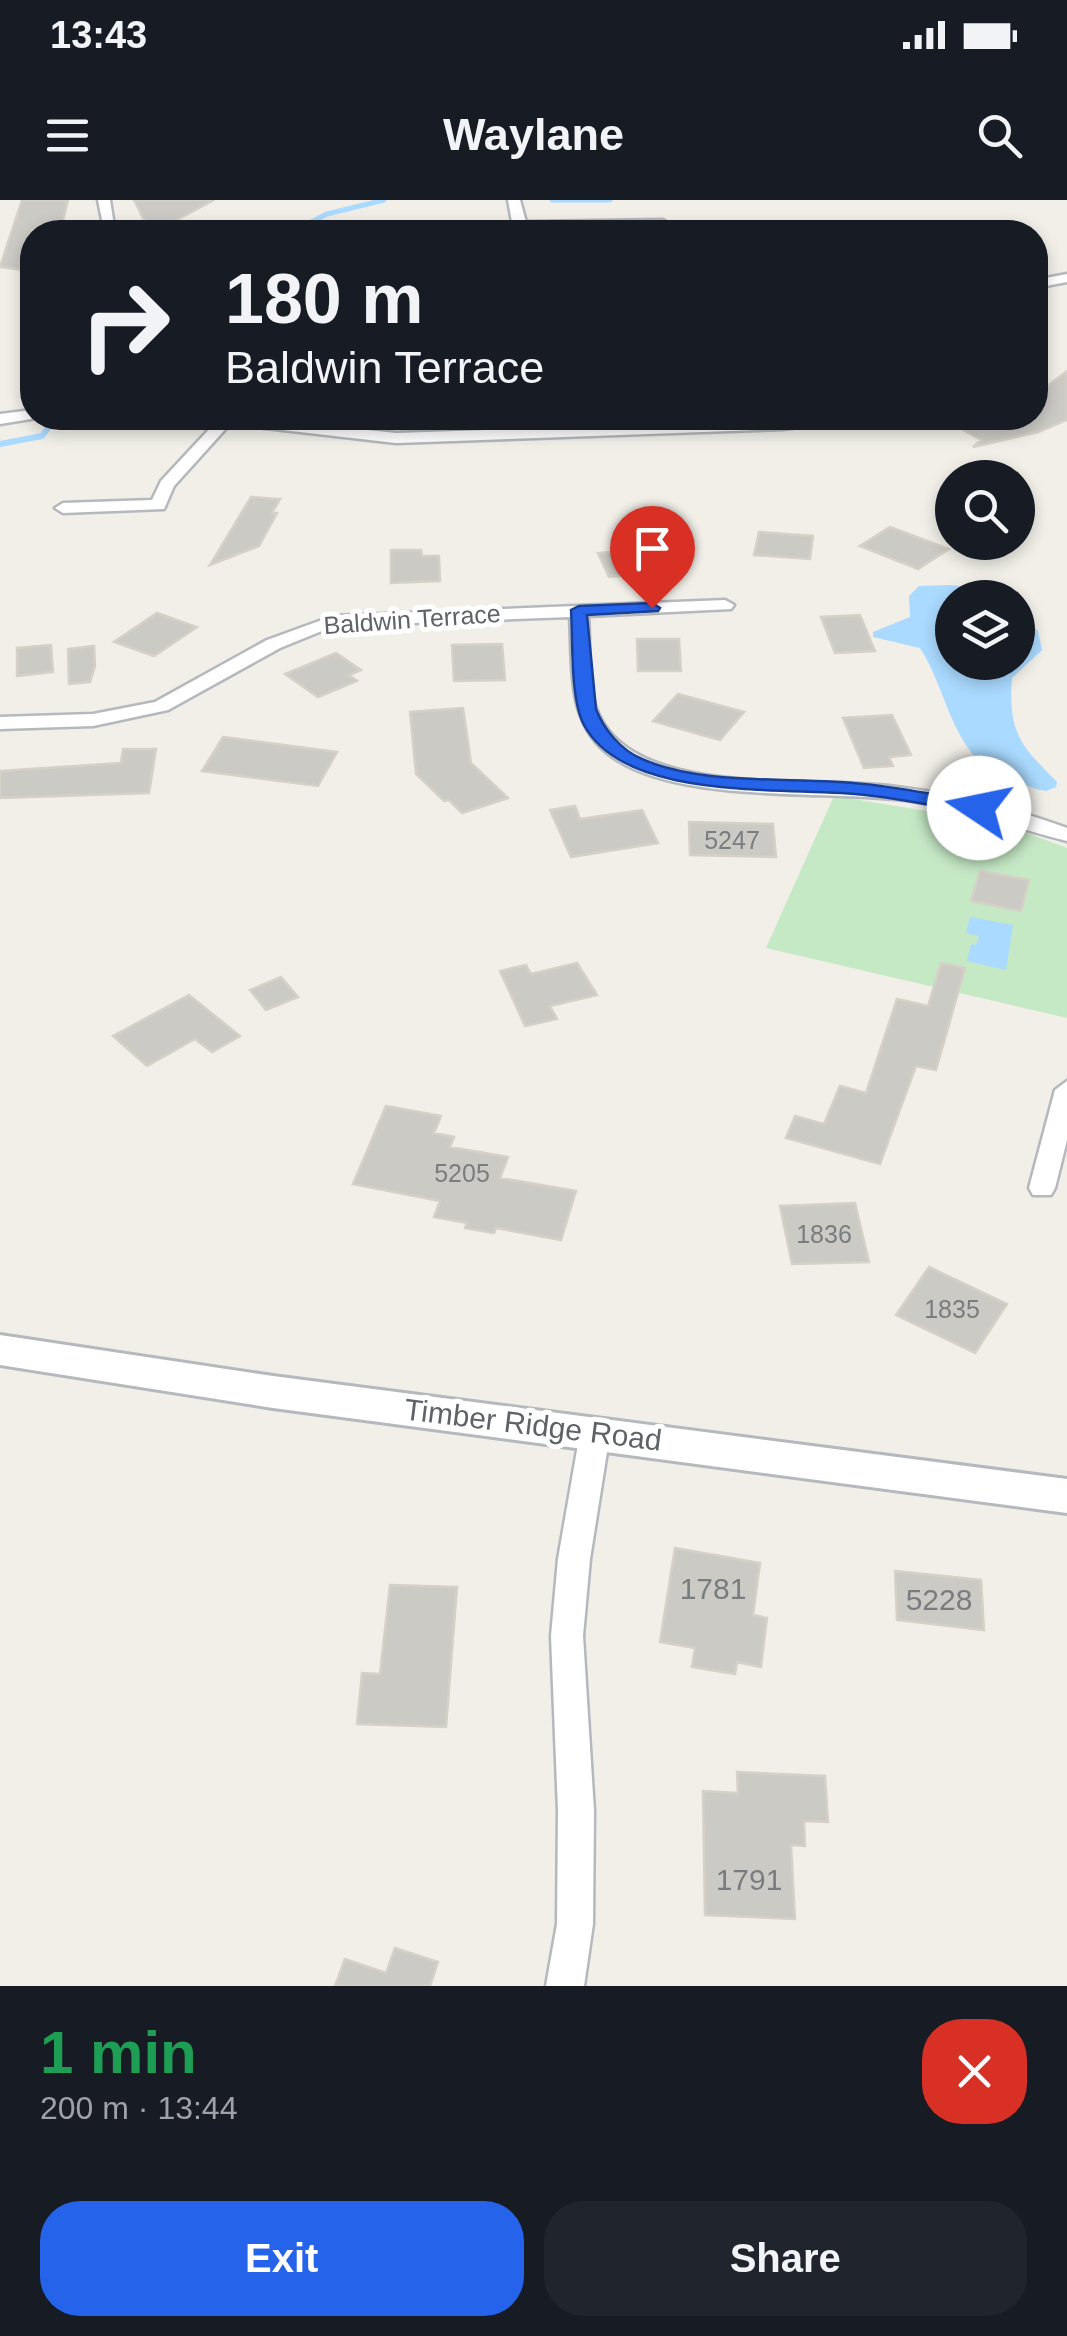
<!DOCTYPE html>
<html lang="en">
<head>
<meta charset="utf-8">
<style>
  :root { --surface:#171b24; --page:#20242c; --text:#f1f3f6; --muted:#9ea1a6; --accent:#2563eb }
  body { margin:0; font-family:Helvetica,sans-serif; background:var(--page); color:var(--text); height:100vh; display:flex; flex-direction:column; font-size:38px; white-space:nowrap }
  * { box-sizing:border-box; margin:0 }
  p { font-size:32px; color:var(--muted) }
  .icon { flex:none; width:55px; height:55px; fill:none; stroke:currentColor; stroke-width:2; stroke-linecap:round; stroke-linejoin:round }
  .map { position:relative; height:1786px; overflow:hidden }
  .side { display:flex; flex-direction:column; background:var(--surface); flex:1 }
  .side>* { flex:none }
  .top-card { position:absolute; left:20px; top:20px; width:1028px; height:210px; border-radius:40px; box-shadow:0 5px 15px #0003; background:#171b24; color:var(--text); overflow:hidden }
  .buttons { position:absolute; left:935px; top:260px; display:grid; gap:20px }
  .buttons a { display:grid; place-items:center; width:100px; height:100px; border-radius:50%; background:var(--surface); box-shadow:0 5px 15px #0003; font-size:50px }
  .pin { position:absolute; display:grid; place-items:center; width:85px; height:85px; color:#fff; margin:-102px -42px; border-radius:50% 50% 50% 0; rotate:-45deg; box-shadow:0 0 10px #0007 }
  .pin .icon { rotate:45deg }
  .me { position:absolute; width:110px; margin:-55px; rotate:281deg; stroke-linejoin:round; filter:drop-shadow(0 0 8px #0008) }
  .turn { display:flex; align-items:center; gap:35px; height:210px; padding:0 40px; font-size:45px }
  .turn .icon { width:130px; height:130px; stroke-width:2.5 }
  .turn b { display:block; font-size:70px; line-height:85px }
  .round { display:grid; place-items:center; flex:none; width:105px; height:105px; border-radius:40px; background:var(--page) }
  .headline { display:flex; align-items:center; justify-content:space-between; height:170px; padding:0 40px }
  h1 { font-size:60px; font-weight:800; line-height:75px; color:#1e9e55 }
  .cta { display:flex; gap:20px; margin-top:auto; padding:20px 40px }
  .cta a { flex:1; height:115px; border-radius:40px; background:var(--accent); color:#fff; font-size:40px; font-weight:800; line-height:115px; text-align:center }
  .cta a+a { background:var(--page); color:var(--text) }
  .status { display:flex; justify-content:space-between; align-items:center; height:70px; padding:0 50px; background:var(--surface); direction:ltr }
  .status svg { height:28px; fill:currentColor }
  header { display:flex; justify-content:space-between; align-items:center; height:130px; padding:0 40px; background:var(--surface); font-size:45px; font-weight:800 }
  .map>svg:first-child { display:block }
  .green { fill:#c5e8c5 }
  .water { fill:#aadaff }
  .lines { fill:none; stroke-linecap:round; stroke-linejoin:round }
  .stream-far1 { stroke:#aadaff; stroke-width:5 }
  .stream { stroke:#aadaff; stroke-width:6 }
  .building { fill:#cccac5; stroke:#d6d1c6; stroke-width:2.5 }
  .service-casing { stroke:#b5b8bc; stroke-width:6 }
  .minor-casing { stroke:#b5b8bc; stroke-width:5 }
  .tertiary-casing { stroke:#b5b8bc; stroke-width:6 }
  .service { fill:#fff; fill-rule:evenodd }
  .minor { fill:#fff; fill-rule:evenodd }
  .tertiary { fill:#fff; fill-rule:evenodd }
  .route { fill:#2563eb; stroke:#184099; stroke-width:2.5 }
  .labels { text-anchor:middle; stroke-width:10; stroke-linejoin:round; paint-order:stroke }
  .far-street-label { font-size:25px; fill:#5f6368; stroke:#fff }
  .number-label { font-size:25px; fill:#7a7d7f }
  .street-label { font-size:30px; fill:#5f6368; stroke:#fff }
  .near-number-label { font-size:30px; fill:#7a7d7f }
</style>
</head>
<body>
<div class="status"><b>13:43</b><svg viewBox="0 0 49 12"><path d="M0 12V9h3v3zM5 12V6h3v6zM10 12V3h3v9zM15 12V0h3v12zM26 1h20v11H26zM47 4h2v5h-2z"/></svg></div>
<header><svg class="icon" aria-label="menu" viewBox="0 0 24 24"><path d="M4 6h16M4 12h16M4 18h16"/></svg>Waylane<svg class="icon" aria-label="search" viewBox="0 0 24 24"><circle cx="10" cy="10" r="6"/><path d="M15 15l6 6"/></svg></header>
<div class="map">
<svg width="1067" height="1786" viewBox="0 0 1067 1786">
  <rect width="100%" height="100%" fill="#f1efe8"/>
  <!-- green -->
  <path class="green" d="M834,596l167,27 66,25v170l-301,-70z"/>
  <!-- water -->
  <path class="water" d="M949,385l33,3 19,9 -49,1v64h66v-50l20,19 4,19 -30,28c-4,54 8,67 45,104l-1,5 -10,4 -10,-2c-18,-8 -43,-13 -57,-28 -30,-30 -36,-78 -59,-113l-47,-11v-5l37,-15 -1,-21 10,-10z
    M970,717l43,8 -7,45 -39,-9 4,-17 5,1 3,-9 -13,-3z"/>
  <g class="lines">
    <!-- stream-far1 -->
    <path class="stream-far1" d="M552,0h58
      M291,32l36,-18 57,-14"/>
    <!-- stream -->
    <path class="stream" d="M0,244l42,-8 13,-17"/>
  </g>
  <!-- building -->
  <path class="building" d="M22,0h46l-8,32h-27l-1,-3v42l-32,-4z
    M134,0h80l-60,32h-4z
    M1067,171v49l-29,12 -65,15 8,-7 -39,-22h93v-23z
    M251,297l29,2 -8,14h5l-18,33 -49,19z
    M890,327l59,22 -31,20 -58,-23z
    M759,332l54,4 -3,23 -56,-4z
    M660,348l12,23 -63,6 -11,-24z
    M391,350h30l1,6h17l1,25 -49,2z
    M157,413l40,14 -43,29 -40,-14z
    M860,415l15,36 -40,2 -14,-36z
    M637,439h42l2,32h-43z
    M502,444l3,36 -51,1 -2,-36z
    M51,445l2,27 -36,4v-28z
    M94,446l1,20 -5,16 -21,2 -1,-35z
    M336,453l25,17 -12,5 8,6 -39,16 -33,-23z
    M678,494l66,18 -24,28 -67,-19z
    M463,508l8,55 37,35 -46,15 -13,-13 -5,1 -28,-27 -6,-62z
    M892,515l19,40 -22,2 4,9 -29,2 -21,-50z
    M223,537l114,15 -19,34 -116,-15z
    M123,549h33l-7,44 -149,5v-27l121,-8z
    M575,606l5,13 62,-9 16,33 -87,14 -21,-47z
    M689,622l84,2 3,33 -86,-2z
    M980,671l49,9 -8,31 -50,-10z
    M577,763l20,32 -47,11 7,13 -32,7 -25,-55 26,-6 5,9z
    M941,763l24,5 -29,102 -20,-4 -36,98 -94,-26 9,-22 29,8 16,-38 26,7 31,-94 31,7z
    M281,777l17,20 -32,13 -16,-20z
    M189,795l51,41 -28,16 -17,-13 -48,27 -34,-30z
    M386,906l55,10 -7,17 20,4 -4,10 58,10 -8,21 76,13 -15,49 -65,-12 -2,5 -29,-5 2,-5 -33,-6 6,-16 -87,-17z
    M855,1003l14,59 -77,2 -12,-58z
    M929,1067l78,37 -32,49 -79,-38z
    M675,1348l85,15 -7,52 14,3 -6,49 -24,-5 -2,12 -43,-7 3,-19 -35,-6z
    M895,1371l86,9 3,50 -87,-10z
    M390,1385l67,2 -11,140 -89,-3 5,-51 18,1z
    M737,1572l88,4 3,46 -24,-1 1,25 -14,-1 4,74 -90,-4 -2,-124 35,2z
    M395,1748l43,14 -8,24h-95l10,-27 41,14z"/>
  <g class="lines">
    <!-- service casing -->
    <g class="service-casing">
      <path id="service" d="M979,605l5,3 -13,45 -1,2h-8l-1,-2 13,-45z"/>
    </g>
    <!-- minor casing -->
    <g class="minor-casing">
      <path id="minor" d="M98,0h12l5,32 -11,-2z
        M508,0h12l6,22 137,-2 6,4 -6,4 -140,2 -11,-8z
        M1067,74v8l-32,6v-8z
        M32,210v8h5l-37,6v-10z
        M207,218h44l145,15 442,-15 -8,5 -47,6 -387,14 -166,-19 -56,62 -10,23 -101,4 -8,-5 8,-5 89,-3 9,-19 54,-58z
        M725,400l9,5 -3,4 -143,7c3,32 -3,77 14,105 44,77 211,55 287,65 61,7 121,21 178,42v13c-52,-13 -101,-32 -155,-40 -82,-12 -242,5 -306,-49 -40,-33 -33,-88 -36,-135l-236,9 -54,22 -112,62 -75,16 -93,3v-12l93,-3 62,-12 112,-62 66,-24z
        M1067,881v59l-12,48 -4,7h-18l-4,-7 26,-98z
        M595,1221l11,3 4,9 -20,126 -7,77 11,175 -1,113 -9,62h-38l11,-62 1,-113 -7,-175 7,-77 22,-126 4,-9z"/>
    </g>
    <!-- tertiary casing -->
    <g class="tertiary-casing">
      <path id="tertiary" d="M0,1135l273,41 794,103v34l-794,-105 -273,-43z"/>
    </g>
    <!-- service -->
    <use href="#service" class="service"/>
    <!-- minor -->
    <use href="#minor" class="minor"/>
    <!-- tertiary -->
    <use href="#tertiary" class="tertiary"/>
  </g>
  <!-- route -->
  <path class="route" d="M652,403l8,5 -2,3 -71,4 9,94c8,21 25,41 46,50 63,28 154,17 222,25 39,4 77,12 115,18l9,6 -9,6c-38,-7 -76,-15 -114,-19 -77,-9 -239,8 -281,-70 -14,-26 -11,-84 -13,-115l8,-4z"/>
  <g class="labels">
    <!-- far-street labels -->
    <g class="far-street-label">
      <text transform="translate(412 419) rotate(-4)" y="9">Baldwin Terrace</text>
    </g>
    <!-- number labels -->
    <g class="number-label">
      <text x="732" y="649">5247</text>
      <text x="462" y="982">5205</text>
      <text x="824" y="1043">1836</text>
      <text x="952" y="1118">1835</text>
    </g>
    <!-- street labels -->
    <g class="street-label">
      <text transform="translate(533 1225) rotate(7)" y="10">Timber Ridge Road</text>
    </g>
    <!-- near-number labels -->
    <g class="near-number-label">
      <text x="713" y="1399">1781</text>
      <text x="939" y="1410">5228</text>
      <text x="749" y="1690">1791</text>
    </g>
  </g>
</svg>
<div class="buttons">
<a><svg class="icon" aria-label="search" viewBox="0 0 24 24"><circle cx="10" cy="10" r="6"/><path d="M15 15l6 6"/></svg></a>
<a><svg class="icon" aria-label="layers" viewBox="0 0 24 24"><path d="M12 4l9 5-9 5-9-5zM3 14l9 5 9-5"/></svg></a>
</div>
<div class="pin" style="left:652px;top:408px;background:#d93025"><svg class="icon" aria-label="arrive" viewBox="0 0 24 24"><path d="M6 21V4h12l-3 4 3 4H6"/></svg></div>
<svg class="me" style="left:979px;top:608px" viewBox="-20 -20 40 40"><circle r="19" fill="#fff"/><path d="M0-13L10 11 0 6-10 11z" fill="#2563eb"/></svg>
<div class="top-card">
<div class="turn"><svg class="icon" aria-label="right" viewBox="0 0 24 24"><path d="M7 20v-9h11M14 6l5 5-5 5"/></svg><div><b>180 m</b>Baldwin Terrace</div></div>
</div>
</div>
<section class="side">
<div class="headline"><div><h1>1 min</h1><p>200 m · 13:44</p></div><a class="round" style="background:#d93025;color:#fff"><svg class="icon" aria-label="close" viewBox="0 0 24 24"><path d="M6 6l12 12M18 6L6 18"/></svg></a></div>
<div class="cta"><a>Exit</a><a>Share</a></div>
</section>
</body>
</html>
